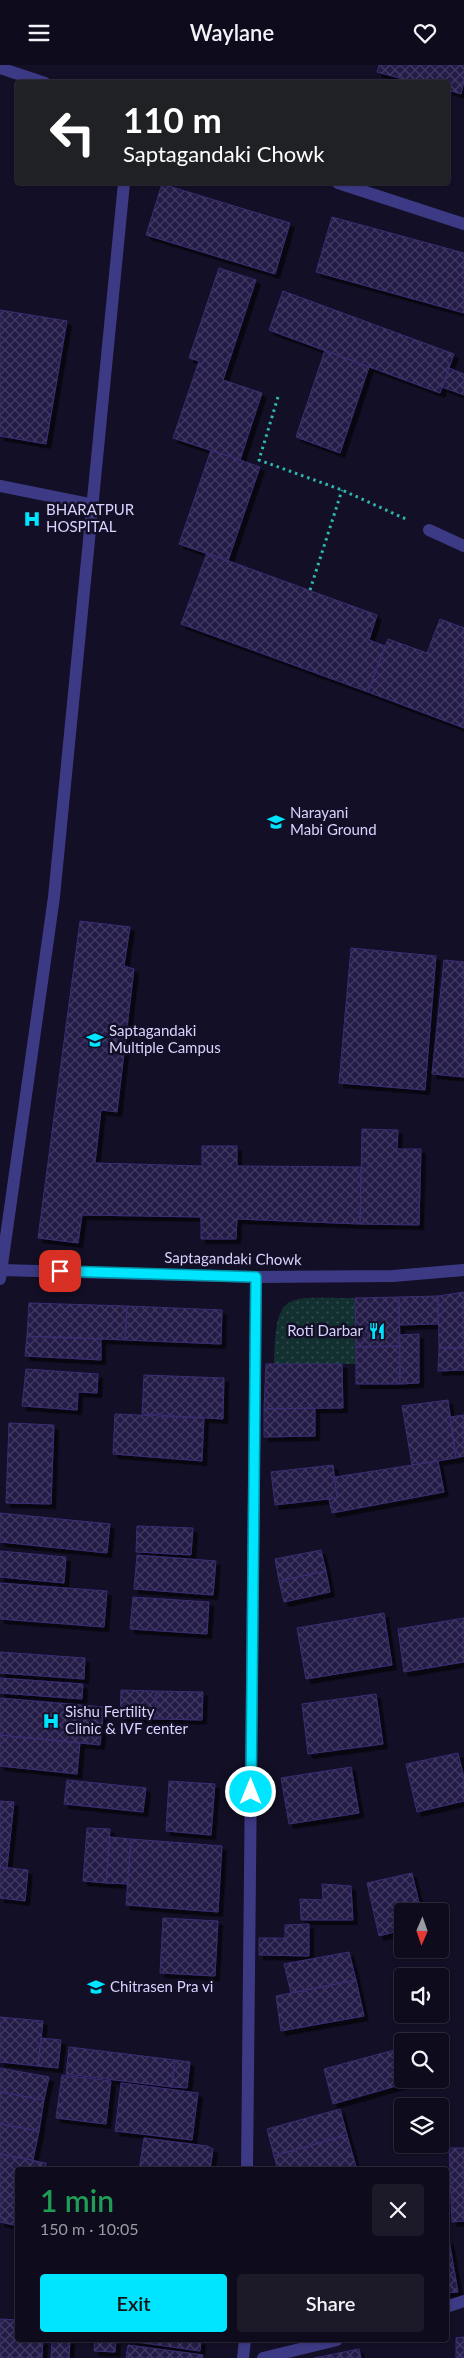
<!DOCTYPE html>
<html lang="en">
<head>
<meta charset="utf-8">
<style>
  :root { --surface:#0e0b1c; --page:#1c1929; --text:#f1f3f6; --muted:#9b9ba3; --line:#2e2b3b; --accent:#00e5ff }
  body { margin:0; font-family:Lato,sans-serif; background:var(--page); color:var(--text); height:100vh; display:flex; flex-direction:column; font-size:19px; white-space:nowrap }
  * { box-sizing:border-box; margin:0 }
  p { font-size:16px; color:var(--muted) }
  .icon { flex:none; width:28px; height:28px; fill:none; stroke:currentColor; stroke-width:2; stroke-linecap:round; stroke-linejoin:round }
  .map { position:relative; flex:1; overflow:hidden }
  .side { position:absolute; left:15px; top:2102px; width:434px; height:175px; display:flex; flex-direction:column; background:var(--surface); border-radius:5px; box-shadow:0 1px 4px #0004,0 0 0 1px var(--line) }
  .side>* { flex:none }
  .top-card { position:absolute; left:15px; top:15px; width:435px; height:105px; border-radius:5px; box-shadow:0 1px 4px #0004,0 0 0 1px var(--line); background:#202124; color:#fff; overflow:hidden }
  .needle { width:32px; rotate:182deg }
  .controls { position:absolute; left:394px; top:1838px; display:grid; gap:10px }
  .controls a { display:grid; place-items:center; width:55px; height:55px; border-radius:5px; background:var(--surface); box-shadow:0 1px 4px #0004,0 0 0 1px var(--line); font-size:25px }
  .pin { position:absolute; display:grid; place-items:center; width:42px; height:42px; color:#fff; margin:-21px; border-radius:10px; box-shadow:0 2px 8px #0006 }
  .me { position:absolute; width:55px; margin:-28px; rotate:0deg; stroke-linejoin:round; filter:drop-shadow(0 0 4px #0008) }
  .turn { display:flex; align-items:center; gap:18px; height:105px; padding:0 25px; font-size:22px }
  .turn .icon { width:65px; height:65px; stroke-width:2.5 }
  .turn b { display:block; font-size:35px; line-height:42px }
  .round { display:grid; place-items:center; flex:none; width:52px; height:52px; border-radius:5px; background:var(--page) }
  .overview { display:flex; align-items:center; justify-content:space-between; height:85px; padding:0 25px }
  h1 { font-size:30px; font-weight:600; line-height:38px; color:#1e9e55 }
  .primary-button { display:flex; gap:10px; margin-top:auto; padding:10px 25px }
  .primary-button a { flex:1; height:58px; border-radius:5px; background:var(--accent); color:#111; font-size:20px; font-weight:600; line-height:58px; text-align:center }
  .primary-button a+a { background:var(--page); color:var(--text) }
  header { display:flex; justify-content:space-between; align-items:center; height:65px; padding:0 25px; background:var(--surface); font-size:22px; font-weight:600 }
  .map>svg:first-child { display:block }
  .grass { fill:url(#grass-dots) }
  .building { fill:url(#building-cross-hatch); stroke:#3b2d73; filter:url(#shadow) }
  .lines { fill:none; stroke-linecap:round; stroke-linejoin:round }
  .path { stroke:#2fb8b0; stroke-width:3; stroke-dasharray:2.5 4; stroke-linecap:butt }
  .lane { stroke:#3d3a85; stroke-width:12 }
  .street { stroke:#3d3a85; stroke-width:12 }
  .route-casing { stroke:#0095a6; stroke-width:12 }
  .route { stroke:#00e5ff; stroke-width:9 }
  .labels { text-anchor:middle; stroke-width:5; stroke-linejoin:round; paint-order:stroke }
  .poi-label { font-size:15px; fill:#d9d4ff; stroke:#130f26; text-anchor:start }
  .street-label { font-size:15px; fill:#d9d4ff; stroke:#130f26 }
</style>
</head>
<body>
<header><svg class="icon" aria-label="menu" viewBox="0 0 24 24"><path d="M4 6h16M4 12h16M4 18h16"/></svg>Waylane<svg class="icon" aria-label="heart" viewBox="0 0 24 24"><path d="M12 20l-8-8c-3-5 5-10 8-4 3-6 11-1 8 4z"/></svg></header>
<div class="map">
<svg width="464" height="2293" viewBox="0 0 464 2293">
  <defs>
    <pattern id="grass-dots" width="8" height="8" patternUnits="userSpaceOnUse" patternTransform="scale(1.25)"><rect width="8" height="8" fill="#12302f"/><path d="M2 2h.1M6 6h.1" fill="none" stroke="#344d4e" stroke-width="1.8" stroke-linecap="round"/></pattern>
    <pattern id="building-cross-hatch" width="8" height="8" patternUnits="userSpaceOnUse" patternTransform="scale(1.25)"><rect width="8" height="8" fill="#241b47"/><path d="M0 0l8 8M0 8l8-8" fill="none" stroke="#433b63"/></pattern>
    <filter id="shadow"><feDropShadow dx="4.5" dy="4.5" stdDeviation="0" flood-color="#0009"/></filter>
  </defs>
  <rect width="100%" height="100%" fill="#130f26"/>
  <!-- grass -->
  <path class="grass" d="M355,1233l1,66h-82c2,-77 12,-65 81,-66z"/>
  <!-- building -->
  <path class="building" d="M379,0h85v16l-3,13 -13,-4v-7h-30l-41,-11z
    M162,119l128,39 -15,51 -129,-39z
    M332,152l132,36v60l-148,-41z
    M219,203l37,12 -33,100 39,13 -22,67 -67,-22 26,-77 -10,-3z
    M283,226l171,63 -14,39 -171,-63z
    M0,245l67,11 -21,123 -46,-8z
    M325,285l44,17 -29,86 -44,-16z
    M449,303l15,6v21l-22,-8z
    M211,385l49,17 -32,94 -49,-17z
    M207,488l170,62 -8,25 16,6 -17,46 -187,-68z
    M440,554l24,9v100l-96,-36 20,-53 39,14z
    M80,856l50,6 -6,39 10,3 -17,143 -16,-2 -6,53 107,3v-20h35v20l124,1 -1,57 -123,-5 -1,20h-35v-22l-119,-2 -4,28 -40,-5z
    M351,883l85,8 -11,134 -86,-7z
    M444,895l20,2v115l-32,-3z
    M362,1064l36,1 -1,19h24l-2,76 -59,-1z
    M464,1227v56h-25l-1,-52z
    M438,1231v28l-39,1v-28z
    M399,1232l1,49 -44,1 -1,-49z
    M29,1238l98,3 -2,34 -98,-4z
    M127,1241l95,4 -1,34 -96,-4z
    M419,1269v49l-19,1 -1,-49z
    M27,1271l74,3v21l-76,-4z
    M400,1281v38h-44v-37z
    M439,1283h25v22l-26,1z
    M266,1299h76l1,44 -79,1z
    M26,1304l72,5 -1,19 -19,-1 -1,18 -55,-4z
    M144,1310l80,3 -1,41 -81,-5z
    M448,1335l8,58 -44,7 -10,-59z
    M315,1343v28l-51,1v-28z
    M115,1349l89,4 -2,43 -89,-7z
    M464,1350v41l-8,2 -6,-41z
    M9,1358l45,2 -3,79 -45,-1z
    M438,1396l6,31 -112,21 -3,-14 8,-1 -2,-21z
    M333,1400l4,33 -62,7 -4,-33z
    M0,1448l110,11 -3,29 -107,-11z
    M137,1461l56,2 -2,27 -55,-3z
    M321,1485l5,21 -47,10 -4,-22z
    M0,1486l66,6 -2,26 -64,-6z
    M137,1490l79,6 -3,34 -79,-6z
    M326,1506l4,21 -46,10 -5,-21z
    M0,1518l107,8 -3,36 -104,-8z
    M133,1532l76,5 -2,32 -77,-5z
    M384,1548l8,52 -86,14 -9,-51z
    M464,1553v44l-60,10 -6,-43z
    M0,1587l85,6 -1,21 -84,-6z
    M0,1613l83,6 -1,15 -82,-6z
    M121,1625l35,1 -1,28 -35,-1z
    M156,1626l47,1 -1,28 -47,-1z
    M376,1629l7,50 -75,10 -6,-50z
    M0,1633l104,9 -4,38 -100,-10z
    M0,1670l80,8 -3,31 -77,-8z
    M458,1688l6,25v23l-47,11 -11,-48z
    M351,1702l8,46 -70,11 -8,-46z
    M67,1715l79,8 -3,24 -79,-8z
    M169,1716l46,3 -4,51 -45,-4z
    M0,1736l14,1 -7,66 -7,-1z
    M87,1763l23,1 -4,54 -23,-2z
    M110,1772l21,2 -3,45 -22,-1z
    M131,1774l91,7 -4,66 -92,-7z
    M0,1802l28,3 -3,31 -25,-3z
    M412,1808l9,38h-19v19l-23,6 -12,-53z
    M322,1819l29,2 2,34h-52l-1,-21 23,1z
    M163,1853l55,3 -3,55 -55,-3z
    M309,1859v32l-50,-1v-17h26v-13z
    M349,1887l7,28 -65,13 -7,-29z
    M356,1915l8,36 -83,15 -5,-35z
    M0,1952l43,4 -5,45 -38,-4z
    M41,1973l20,2 -3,28 -20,-2z
    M69,1982l106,13 -3,27 -106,-13z
    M394,1985l9,34 -70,20 -9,-35z
    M175,1995l15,2 -3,26 -15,-1z
    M0,2003l49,9 -5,23 -44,-8z
    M62,2010l49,6 -5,43 -50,-6z
    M121,2018l77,10 -6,47 -77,-9z
    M0,2027l44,8 -5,31 -39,-7z
    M340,2044l7,26 -73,21 -7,-27z
    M0,2059l39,7 -6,29 -33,-6z
    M347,2070l10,35h-79l-4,-14z
    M144,2073l63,8 6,3 -3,21h-71z
    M449,2083h15v73l-12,1z
    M0,2089l46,9 -1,7h-27v56l-18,-4z
    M449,2175l9,52 -12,1v-52z
    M0,2254l18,1v20h25l-1,18h-42z
    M464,2272v21h-8v-20z
    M52,2275h18l-1,18h-18z
    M95,2275h21l-1,12 -21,-1z
    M122,2275h79l-1,11z
    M128,2280l75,10 -1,3h-76z
    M359,2284l2,9h-47z"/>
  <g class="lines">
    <!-- path -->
    <path class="path" d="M278,332l-19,63 83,30 66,30
      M310,525l32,-100"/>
    <!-- lane -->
    <path class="lane" d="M0,421l94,19
      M429,465l35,16"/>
    <!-- street -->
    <path class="street" d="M0,3l45,15
      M338,118l126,41
      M1,1205l255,7 137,-1 71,-6
      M0,1214l54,-382 70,-714
      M247,2105l9,-893
      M446,2242l18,-6
      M243,2293l2,-18
      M263,2293l74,-18"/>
  </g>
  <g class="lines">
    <!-- route casing -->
    <g class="route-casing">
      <path id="route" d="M60,1206l196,6 -5,515"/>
    </g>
    <!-- route -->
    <use href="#route" class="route"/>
  </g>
  <!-- icons -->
  <defs>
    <g id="hospital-bare" transform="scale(1.35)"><path d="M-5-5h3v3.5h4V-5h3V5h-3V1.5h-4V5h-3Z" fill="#00e5ff" stroke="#130f26" stroke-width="2.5" paint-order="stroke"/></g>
    <g id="school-bare" transform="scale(1.35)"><path d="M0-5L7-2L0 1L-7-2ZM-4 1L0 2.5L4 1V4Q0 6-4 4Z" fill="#00e5ff" stroke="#130f26" stroke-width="2.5" paint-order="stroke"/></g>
    <g id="restaurant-bare" transform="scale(1.35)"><path d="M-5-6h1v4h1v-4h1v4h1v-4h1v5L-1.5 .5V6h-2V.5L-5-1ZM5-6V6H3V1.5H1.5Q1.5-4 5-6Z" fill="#00e5ff" stroke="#130f26" stroke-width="2.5" paint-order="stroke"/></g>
  </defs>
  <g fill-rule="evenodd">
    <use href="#hospital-bare" x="32" y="454"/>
    <use href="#school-bare" x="276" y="757"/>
    <use href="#school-bare" x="95" y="975"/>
    <use href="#restaurant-bare" x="377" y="1266"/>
    <use href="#hospital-bare" x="51" y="1656"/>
    <use href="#school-bare" x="96" y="1922"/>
  </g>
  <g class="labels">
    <!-- poi labels -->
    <g class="poi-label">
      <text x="46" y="450">BHARATPUR<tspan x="46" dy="17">HOSPITAL</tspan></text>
      <text x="290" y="753">Narayani<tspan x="290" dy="17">Mabi Ground</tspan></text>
      <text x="109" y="971">Saptagandaki<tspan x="109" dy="17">Multiple Campus</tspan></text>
      <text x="363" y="1271" text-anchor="end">Roti Darbar</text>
      <text x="65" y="1652">Sishu Fertility<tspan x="65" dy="17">Clinic &amp; IVF center</tspan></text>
      <text x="110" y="1927">Chitrasen Pra vi</text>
    </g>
    <!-- street labels -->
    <g class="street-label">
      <text transform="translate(233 1194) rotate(1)" y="5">Saptagandaki Chowk</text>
    </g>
  </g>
</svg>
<div class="controls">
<a><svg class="needle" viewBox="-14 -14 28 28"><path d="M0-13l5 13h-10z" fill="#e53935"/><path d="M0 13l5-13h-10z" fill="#9b9ba3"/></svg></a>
<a><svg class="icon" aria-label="sound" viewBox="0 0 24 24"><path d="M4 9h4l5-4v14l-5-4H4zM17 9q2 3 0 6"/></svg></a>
<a><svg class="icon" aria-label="search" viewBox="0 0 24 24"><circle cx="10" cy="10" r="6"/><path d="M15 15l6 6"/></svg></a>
<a><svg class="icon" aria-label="layers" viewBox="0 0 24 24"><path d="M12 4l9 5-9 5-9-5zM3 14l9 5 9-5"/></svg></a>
</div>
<div class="pin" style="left:60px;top:1206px;background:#d93025"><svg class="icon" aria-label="arrive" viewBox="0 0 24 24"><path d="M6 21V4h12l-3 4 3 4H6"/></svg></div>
<svg class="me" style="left:251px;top:1727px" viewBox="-20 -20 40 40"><circle r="17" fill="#00e5ff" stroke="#fff" stroke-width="3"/><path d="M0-11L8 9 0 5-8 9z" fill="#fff"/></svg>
<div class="top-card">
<div class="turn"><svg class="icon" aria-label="left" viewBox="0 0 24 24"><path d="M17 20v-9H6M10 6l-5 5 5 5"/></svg><div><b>110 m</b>Saptagandaki Chowk</div></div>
</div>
<section class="side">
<div class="overview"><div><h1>1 min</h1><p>150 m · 10:05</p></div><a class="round"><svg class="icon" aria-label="close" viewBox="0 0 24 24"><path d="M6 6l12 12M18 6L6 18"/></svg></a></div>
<div class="primary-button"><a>Exit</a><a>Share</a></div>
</section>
</div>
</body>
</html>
